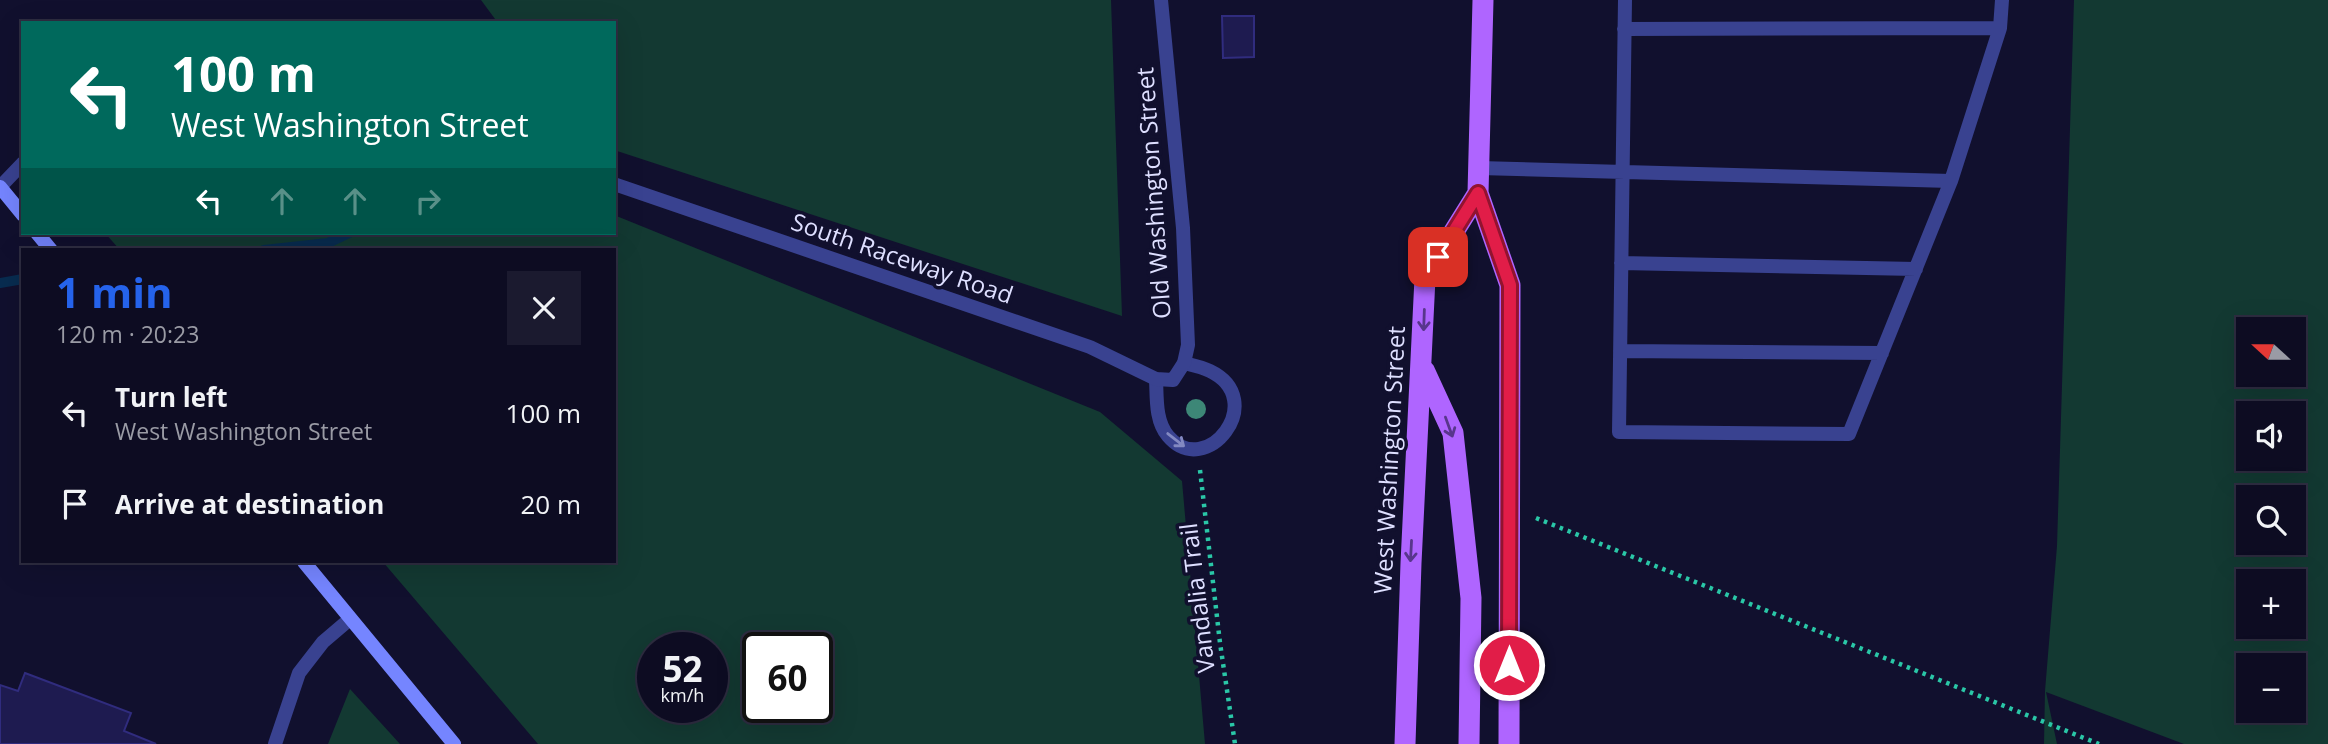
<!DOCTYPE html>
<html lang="en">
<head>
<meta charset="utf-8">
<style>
  :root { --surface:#0d0c22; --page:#1b1a2f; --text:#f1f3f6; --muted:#9a9ba5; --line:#2d2c40; --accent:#2563eb }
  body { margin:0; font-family:"Open Sans",sans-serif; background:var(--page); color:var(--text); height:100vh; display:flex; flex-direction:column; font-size:26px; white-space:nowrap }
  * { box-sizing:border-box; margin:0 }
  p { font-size:23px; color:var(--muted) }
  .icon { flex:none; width:38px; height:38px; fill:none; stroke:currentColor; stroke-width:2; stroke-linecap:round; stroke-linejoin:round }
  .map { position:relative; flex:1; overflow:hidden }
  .panel { position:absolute; left:21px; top:248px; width:595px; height:315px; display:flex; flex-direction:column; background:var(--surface); border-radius:0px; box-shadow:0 7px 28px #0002,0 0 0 2px var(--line) }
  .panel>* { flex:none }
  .guide { position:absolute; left:21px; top:21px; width:595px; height:214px; border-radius:0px; box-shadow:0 7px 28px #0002,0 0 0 2px var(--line); background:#00695c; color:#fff; overflow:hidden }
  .needle { width:46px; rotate:291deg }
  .controls { position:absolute; left:2236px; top:317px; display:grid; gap:14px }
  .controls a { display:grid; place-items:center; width:70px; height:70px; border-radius:0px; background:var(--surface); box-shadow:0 7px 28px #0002,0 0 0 2px var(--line); font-size:35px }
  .speed { position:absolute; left:637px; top:632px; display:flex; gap:14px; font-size:35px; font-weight:700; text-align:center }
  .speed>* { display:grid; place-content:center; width:91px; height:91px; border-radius:50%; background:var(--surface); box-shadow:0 7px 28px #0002,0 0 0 2px var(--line); line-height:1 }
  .speed small { font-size:18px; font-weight:400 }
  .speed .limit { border:4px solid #111; border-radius:10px; background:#fff; color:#111 }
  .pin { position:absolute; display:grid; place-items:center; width:60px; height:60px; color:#fff; margin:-30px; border-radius:14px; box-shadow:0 4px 10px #0006 }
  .me { position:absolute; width:77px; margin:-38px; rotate:0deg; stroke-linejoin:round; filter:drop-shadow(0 0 5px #0008) }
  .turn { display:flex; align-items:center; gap:24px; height:147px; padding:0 35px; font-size:32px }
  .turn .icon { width:91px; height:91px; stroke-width:2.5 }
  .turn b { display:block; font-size:49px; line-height:60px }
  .lanes { display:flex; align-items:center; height:66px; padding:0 35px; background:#0003; justify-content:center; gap:35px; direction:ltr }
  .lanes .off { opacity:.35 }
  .round { display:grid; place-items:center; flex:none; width:74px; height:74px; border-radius:0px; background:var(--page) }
  .head { display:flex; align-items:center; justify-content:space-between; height:119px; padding:0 35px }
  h1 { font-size:42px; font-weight:700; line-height:52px; color:var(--accent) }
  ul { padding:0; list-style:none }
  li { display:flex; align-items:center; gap:21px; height:91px; padding:0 35px }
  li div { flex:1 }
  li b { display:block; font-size:26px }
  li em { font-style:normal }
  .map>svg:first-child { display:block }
  .green { fill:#133932; fill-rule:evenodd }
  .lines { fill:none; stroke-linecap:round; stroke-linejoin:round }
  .stream { stroke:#082c50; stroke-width:10 }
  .building { fill:#1e1b50; stroke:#302c7e; stroke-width:2 }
  .path { stroke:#2ac7a7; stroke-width:4.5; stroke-dasharray:3.5 5; stroke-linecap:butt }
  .lane { stroke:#394290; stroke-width:14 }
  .street { stroke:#394290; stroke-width:14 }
  .secondary { stroke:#7585ff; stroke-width:14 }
  .primary { stroke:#af65ff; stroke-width:21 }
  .tree { fill:#3d8777 }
  .oneway { stroke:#58368c }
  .oneway2 { stroke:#8389c2 }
  .route-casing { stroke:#92132f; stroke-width:18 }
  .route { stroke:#e11d48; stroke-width:12 }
  .labels { text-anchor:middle; stroke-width:7; stroke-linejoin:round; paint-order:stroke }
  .street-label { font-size:24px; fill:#dedfff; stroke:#11102e }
</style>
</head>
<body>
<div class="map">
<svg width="2328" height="744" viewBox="0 0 2328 744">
  <rect width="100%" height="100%" fill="#11102e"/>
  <!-- green -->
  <path class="green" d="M481,0h630l11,316 -508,-166v-127h-116z
    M2074,0h254v744h-144l-138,-52 11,52h-13l1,-53 12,-145zM2294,329v45h-45v-45zM2249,413h45v45h-45zM2294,497v45h-45v-45zM2294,581v45h-45v-45zM2249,665h45v45h-45z
    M614,215l486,197 82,69 23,263h-667l-155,-182h231v-312h-494l-15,-17h509zM653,648h59v59h-59zM758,648h59v59h-59z
    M350,689l50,55h-72z"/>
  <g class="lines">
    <!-- stream -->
    <path class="stream" d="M264,250l64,-7 21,-10
      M0,283l23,-4"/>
  </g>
  <!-- building -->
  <path class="building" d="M1222,16h32v41l-31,1z
    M25,673l106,40 -7,18 32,13h-156v-59l18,6z"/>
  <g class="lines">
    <!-- path -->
    <path class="path" d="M1200,470l20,173 15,101
      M1536,518l563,226"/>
    <!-- lane -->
    <path class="lane" d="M1625,0l-6,432 230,2 102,-253 49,-153 2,-28
      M1624,29l376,-1
      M1479,168l472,13
      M1621,263l295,6
      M1620,351l262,2
      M1156,379c1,18 -1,42 12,57 38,45 102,-36 42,-65 -8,-4 -18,-6 -26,-8"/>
    <!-- street -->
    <path class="street" d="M614,184l476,163 66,32 17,1 11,-17 4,-18 -5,-117 -22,-228
      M0,187l23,-24
      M275,744l24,-71 24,-31 27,-23"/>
    <!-- secondary -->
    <path class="secondary" d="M0,187l23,28
      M37,233l14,17
      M304,562l150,182"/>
    <!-- primary -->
    <path class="primary" d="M1483,0l-5,193 32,92 -1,459
      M1424,370l29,63 18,165 -2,146
      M1405,744l6,-181 14,-285 53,-85"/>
  </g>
  <!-- trees -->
  <circle class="tree" cx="1196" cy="409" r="10"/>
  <!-- one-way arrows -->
  <defs><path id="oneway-shaft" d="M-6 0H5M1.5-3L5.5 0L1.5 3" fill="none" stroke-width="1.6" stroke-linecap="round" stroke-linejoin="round" transform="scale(1.75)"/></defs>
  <g class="oneway">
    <use href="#oneway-shaft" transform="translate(1424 320) rotate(92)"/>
    <use href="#oneway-shaft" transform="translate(1449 427) rotate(70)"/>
    <use href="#oneway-shaft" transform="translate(1411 551) rotate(93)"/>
  </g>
  <use class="oneway2" href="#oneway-shaft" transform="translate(1176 440) rotate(38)"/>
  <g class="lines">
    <!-- route casing -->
    <g class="route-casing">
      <path id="route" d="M1438,257l40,-64 32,92 -1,380"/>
    </g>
    <!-- route -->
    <use href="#route" class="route"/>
  </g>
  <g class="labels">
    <!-- street labels -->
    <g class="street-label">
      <text transform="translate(1154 193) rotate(-94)" y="8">Old Washington Street</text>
      <text transform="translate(902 259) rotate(19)" y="8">South Raceway Road</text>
      <text transform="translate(1390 460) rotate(-87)" y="8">West Washington Street</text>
      <text transform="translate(1198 598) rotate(-97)" y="8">Vandalia Trail</text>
    </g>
  </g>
</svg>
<div class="controls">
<a><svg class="needle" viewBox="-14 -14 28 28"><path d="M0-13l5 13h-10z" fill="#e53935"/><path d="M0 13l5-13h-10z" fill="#9a9ba5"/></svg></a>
<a><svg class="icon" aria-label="sound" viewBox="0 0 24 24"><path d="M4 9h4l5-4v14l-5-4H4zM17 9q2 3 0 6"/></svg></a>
<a><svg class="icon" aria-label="search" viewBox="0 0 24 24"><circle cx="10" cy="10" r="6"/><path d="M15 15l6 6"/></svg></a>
<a>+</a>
<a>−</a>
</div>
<div class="speed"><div>52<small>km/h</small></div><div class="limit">60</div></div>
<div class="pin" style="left:1438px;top:257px;background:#d93025"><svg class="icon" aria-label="arrive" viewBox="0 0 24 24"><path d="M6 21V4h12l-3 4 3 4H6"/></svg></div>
<svg class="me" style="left:1509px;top:665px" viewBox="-20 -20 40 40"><circle r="17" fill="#e11d48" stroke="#fff" stroke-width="3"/><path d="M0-11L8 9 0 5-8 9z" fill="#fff"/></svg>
<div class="guide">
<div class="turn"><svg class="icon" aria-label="left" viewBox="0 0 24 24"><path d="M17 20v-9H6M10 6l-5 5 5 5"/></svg><div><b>100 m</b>West Washington Street</div></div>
<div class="lanes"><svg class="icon" aria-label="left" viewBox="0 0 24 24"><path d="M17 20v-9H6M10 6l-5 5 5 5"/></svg><svg class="icon off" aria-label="ahead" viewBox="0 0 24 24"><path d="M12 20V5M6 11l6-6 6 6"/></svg><svg class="icon off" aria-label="ahead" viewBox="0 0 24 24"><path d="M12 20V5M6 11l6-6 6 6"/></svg><svg class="icon off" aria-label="right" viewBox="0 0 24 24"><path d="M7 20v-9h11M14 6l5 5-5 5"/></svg></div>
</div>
<section class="panel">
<div class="head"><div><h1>1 min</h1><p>120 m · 20:23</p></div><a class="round"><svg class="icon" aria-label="close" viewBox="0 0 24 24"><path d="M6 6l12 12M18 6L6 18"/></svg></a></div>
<ul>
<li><svg class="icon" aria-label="left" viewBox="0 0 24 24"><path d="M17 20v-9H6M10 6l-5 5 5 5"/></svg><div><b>Turn left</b><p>West Washington Street</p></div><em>100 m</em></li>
<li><svg class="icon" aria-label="arrive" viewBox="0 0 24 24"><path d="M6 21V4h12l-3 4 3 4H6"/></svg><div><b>Arrive at destination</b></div><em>20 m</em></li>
</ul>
</section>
</div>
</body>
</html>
